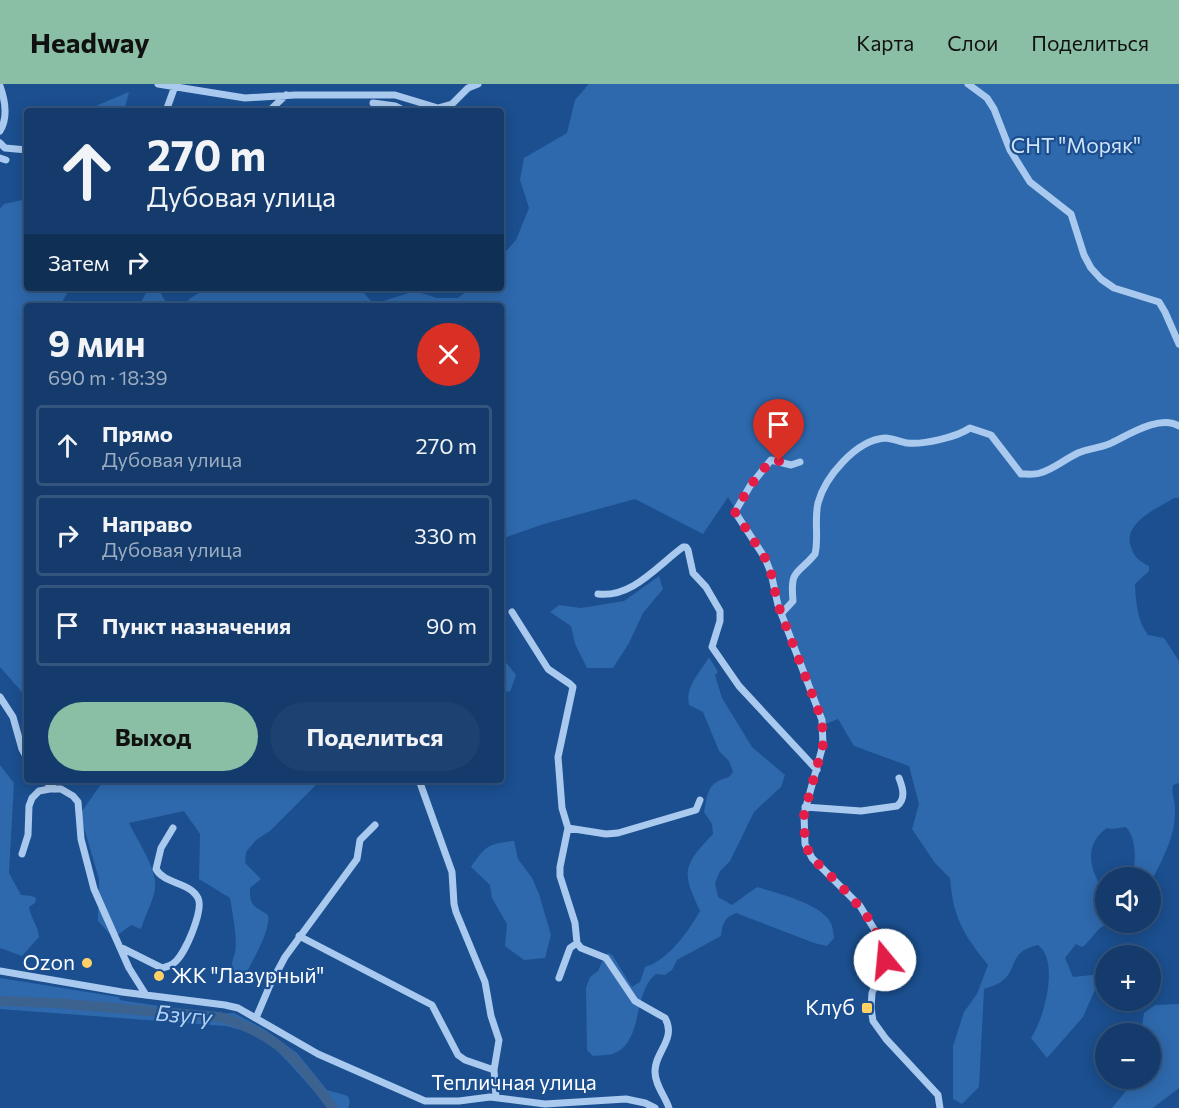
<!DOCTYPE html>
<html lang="ru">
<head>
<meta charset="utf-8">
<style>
  :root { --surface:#143b6b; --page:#1d4271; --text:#f1f3f6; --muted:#9dadc1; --line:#33557e; --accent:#8abfa5 }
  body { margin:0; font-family:Commissioner,sans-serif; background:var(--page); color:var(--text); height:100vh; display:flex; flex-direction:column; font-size:22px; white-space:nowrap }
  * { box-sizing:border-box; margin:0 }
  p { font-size:20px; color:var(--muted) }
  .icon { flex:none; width:33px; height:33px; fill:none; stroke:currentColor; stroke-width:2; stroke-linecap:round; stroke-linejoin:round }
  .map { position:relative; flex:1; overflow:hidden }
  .side { position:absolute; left:24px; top:219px; width:480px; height:480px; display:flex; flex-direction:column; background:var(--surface); border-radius:6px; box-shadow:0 3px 15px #0003,0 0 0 2px var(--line) }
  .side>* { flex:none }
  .guide { position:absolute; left:24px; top:24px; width:480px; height:183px; border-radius:6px; box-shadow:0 3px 15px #0003,0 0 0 2px var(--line); background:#143b6b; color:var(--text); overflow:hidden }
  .fabs { position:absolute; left:1095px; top:783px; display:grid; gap:12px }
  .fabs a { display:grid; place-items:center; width:66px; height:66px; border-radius:50%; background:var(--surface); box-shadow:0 3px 15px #0003,0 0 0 2px var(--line); font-size:30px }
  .pin { position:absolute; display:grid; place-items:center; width:51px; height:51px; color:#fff; margin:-62px -26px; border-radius:50% 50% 50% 0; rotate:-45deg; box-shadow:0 0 6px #0007 }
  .pin .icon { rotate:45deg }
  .me { position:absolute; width:66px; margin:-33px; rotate:343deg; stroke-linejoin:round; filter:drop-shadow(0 0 4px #0008) }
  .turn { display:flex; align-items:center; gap:21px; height:126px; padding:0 24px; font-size:27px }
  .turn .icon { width:78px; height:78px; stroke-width:2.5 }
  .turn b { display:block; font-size:42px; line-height:51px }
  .then { display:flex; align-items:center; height:57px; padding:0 24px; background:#0003; gap:12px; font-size:22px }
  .round { display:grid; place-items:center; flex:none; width:63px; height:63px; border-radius:32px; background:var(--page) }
  .overview { display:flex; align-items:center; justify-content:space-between; height:102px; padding:0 24px }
  h1 { font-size:36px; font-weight:700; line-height:45px }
  .cta { display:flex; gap:12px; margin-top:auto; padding:12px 24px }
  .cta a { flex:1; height:69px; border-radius:36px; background:var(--accent); color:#111; font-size:24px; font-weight:700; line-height:69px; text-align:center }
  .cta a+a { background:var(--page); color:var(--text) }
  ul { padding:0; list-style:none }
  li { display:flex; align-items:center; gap:18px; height:81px; margin:0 12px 9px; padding:0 12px; border:3px solid var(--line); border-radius:6px }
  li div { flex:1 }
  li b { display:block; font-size:22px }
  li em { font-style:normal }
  header { display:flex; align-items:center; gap:36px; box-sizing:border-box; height:84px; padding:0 30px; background:var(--accent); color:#111 }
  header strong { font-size:28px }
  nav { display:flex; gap:33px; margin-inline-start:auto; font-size:21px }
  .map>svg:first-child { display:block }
  .green { fill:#2e69ad }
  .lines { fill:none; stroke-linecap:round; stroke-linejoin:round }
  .river { stroke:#3c6290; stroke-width:10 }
  .minor { stroke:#a9c9ee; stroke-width:7 }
  .route { stroke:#e11d48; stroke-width:10; stroke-dasharray:0 18 }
  .poi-dot { fill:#ffd166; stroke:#1b4f8f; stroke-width:2 }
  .labels { text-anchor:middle; stroke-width:4.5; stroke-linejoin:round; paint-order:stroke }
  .park-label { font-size:21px; fill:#cfe3fa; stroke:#1b4f8f }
  .poi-label { font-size:21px; fill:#fff; stroke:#1b4f8f; text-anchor:end }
  .street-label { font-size:21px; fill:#fff; stroke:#1b4f8f }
  .water-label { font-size:22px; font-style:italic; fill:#b5d3f5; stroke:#1b4f8f }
</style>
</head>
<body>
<header>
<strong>Headway</strong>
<nav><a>Карта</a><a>Слои</a><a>Поделиться</a></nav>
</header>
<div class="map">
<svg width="1179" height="1024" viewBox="0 0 1179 1024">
  <rect width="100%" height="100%" fill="#1b4f8f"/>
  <!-- green -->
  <path class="green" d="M589,0h590v414h-5c-16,10 -52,25 -43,49 3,10 8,14 18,19v5l-14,13c1,19 2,36 13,51l16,3 15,23v122l-6,2c-2,9 2,15 2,23 1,26 -10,46 -21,68l-3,2 -19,-1c4,-15 5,-38 -6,-50l-14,2 -5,-1c-17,11 -20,31 -11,49 3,7 8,14 9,22 2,7 0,16 1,23l3,1c-14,5 -16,17 -27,24l-6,-3 -11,14 8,19 29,-3 -19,43 -36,41 -16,-20c13,-19 29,-77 7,-93 -31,7 -19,24 -36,36 -5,4 -13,6 -18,8l-5,98 -17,17 -9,-5v-53l11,-34 13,-18 11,-29c-25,-31 -35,-48 -38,-87l-15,-15 -23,-34 7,-25 -10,-38 -55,-20 -16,-27 -15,6 -47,-123 -3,-30 -45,-75 -25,37 -68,-35 -91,25 -43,15v-233h-314l2,-7 18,-11h152l15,16 41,-13 22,7h21l13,-10h30v-31l15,-17 13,-32 -9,-28 4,-22 43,-25 8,-33z
    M129,8l-5,19h-30l4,-6z
    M27,115v89h43l-10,18h-33v397l-6,-12 -21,-24v-458l4,-5z
    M159,206l9,16h-29l8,-15z
    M659,492l4,13 -20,24 -14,30 -16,25h-26l-12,-24 -4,-18 -21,-14 9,-7 22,3 43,-7z
    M501,572l15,19 -6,17 -9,-2z
    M709,573l9,15 -3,3 7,23 30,49 33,28 -4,12 -27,25 -24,49 -10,10 -5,12 3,14 14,8 25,-18c19,6 61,16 72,33 4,6 4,11 5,18l-7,8 -13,-3 -78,-30c-11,4 -14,11 -15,23l-44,24 -5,10 -7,5 -9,-1c-23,18 -13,65 -39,78 -7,4 -16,3 -24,4l-6,-6 -1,-62 4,-11 8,-6 7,-16 4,-2 4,3 19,31 8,-5 5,-15c22,-6 44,-36 55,-56 -19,-40 -17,-45 13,-77l-1,-10 -8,-12c4,-20 3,-29 25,-35l4,-5 -4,-11 -10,-10 -16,-39 -14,-7c-4,-19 11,-32 20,-48z
    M0,681l14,18 -5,90 12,22 11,1 4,2 -1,5 -6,4c2,12 9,18 10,30l-17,19 -22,-8z
    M104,696h217l-51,51 -14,9 -10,12 -1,11 16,16 -11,9c-1,18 4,18 18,27 3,14 -13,41 -20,55l-12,4c-7,-9 -3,-13 -1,-22 3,-12 -3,-41 -5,-54l-31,-19 1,-45 -16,-23 -55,12c8,17 29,47 26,66 -2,12 -10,27 -14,40l-10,-4 -12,9h-9l-12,-13 1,-42 -19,-65z
    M514,757l4,18 14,19 7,16 12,41 -6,23 -21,2 -19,-14 2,-22 -15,-26 -2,-13 -19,-18c15,-22 17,-23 43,-26z
    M0,894l112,18 7,1 1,3 52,8 20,7 42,-2 30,16 33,24 30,37 21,6 2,6 -2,6h-19c-17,-18 -48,-58 -68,-70 -11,-6 -24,-9 -35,-12l-226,-17z
    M1179,920v84l-26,20h-41l24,-29 14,-1v-44l-6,-1 -2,-7 2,-13 11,-8z"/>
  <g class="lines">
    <!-- river -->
    <path class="river" d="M0,917l55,2 165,14c60,19 77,42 113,91"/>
    <!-- minor -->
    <path class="minor" d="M158,0l87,14 50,-3h100l43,13 14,-4 16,-16 10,-4
      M968,0l19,14 7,11 16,41 20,32 41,32 13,41 7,13 10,11 13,9 45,14 6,10 14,32
      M0,2c5,14 8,32 0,45
      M373,19l22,3 10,5
      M166,27l9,-25
      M269,27l17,-16
      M0,59l5,5 22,2
      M0,74l6,2
      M800,378l-9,3 -20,-5 -21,26 -15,26 30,46 6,15 7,32 44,115 1,25 -19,69 1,30 7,14 48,48 19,31 5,9 1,14 -13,33 -1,15 2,13 13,18 52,56 2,13
      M598,510c34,4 59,-28 85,-47h3l2,3 5,23 13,14 14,24v10l-8,26 27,39 78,84
      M512,528l36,57 22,15 3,3 -15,70 4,51 6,20 -8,39v9l15,47 2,20 4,5 25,10 29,43 30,17c12,21 -11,35 -10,54 0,13 10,24 14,36
      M782,529l11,-12c-3,-33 4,-25 22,-47 4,-16 -1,-34 3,-51 7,-26 38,-63 67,-65 7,0 15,4 22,5 16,2 50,-6 63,-15l21,7 30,39c6,0 13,1 19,-1 14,-4 25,-14 38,-20 9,-4 21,-5 31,-9 18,-8 50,-30 70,-18
      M0,613l13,20 9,32 5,9
      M44,696l11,9
      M419,696l33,92 2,32 2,8 29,70 6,34 8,24 -5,30
      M805,723l56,4 36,-5c9,-7 6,-18 2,-28
      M568,744l38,6 12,-1 78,-23 4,-10
      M22,770l6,-19 1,-29 3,-8 7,-7 11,-2h11l12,7 5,6 3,37 13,50 35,79 17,27
      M299,852l133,69 26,50 7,5 29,10 2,27
      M120,863l42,21c4,-1 9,-2 13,-6 10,-8 29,-52 23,-64 -8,-16 -34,-14 -42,-29l5,-21 12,-20
      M0,887l122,21 103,13 13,3 80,46 107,47h34l31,-4 55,7 81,-5 19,4 10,5
      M559,894l11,-30 7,-5
      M256,934l14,-33 15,-28 72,-98 3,-19 15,-15"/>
  </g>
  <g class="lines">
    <!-- route -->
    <path class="route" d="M779,377l-8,-1 -21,26 -15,26 30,46 6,15 7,32 44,115 1,25 -19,69 1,30 7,14 27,26 26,29 19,33 1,14"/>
  </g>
  <!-- markers -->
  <g class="poi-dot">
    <circle cx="87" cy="879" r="6"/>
    <circle cx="159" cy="892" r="6"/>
    <rect x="861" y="918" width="12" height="12" rx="3"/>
  </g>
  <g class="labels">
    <!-- park labels -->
    <g class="park-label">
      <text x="1076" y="69">СНТ "Моряк"</text>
    </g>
    <!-- poi labels -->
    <g class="poi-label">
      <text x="75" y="886">Ozon</text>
      <text x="171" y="899" text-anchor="start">ЖК "Лазурный"</text>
      <text x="855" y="931">Клуб</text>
    </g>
    <!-- street labels -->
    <g class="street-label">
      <text x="514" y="1006">Тепличная улица</text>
    </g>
    <!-- water labels -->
    <g class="water-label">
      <text transform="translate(184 931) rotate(5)" y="8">Бзугу</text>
    </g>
  </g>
</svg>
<div class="fabs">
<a><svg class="icon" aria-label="sound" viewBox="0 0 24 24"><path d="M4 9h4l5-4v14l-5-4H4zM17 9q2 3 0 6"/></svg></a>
<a>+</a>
<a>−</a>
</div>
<div class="pin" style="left:779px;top:377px;background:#d93025"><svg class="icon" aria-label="arrive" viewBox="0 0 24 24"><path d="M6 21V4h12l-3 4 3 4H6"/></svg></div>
<svg class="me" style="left:885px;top:876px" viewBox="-20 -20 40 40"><circle r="19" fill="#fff"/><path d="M0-13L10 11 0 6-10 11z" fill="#e11d48"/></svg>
<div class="guide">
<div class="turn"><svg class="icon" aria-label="ahead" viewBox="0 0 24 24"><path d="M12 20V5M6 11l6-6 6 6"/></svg><div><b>270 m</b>Дубовая улица</div></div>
<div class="then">Затем<svg class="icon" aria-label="right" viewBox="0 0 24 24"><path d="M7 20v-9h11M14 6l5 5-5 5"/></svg></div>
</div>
<section class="side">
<div class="overview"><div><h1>9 мин</h1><p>690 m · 18:39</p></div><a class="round" style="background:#d93025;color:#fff"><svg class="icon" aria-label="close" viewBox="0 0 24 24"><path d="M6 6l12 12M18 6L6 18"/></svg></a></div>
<ul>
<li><svg class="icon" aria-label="ahead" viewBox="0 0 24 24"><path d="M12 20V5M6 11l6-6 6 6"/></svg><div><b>Прямо</b><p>Дубовая улица</p></div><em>270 m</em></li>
<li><svg class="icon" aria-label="right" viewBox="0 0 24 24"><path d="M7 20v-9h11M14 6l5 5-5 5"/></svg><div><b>Направо</b><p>Дубовая улица</p></div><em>330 m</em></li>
<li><svg class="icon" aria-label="arrive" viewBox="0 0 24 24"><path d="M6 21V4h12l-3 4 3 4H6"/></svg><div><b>Пункт назначения</b></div><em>90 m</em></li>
</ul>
<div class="cta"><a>Выход</a><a>Поделиться</a></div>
</section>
</div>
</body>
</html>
